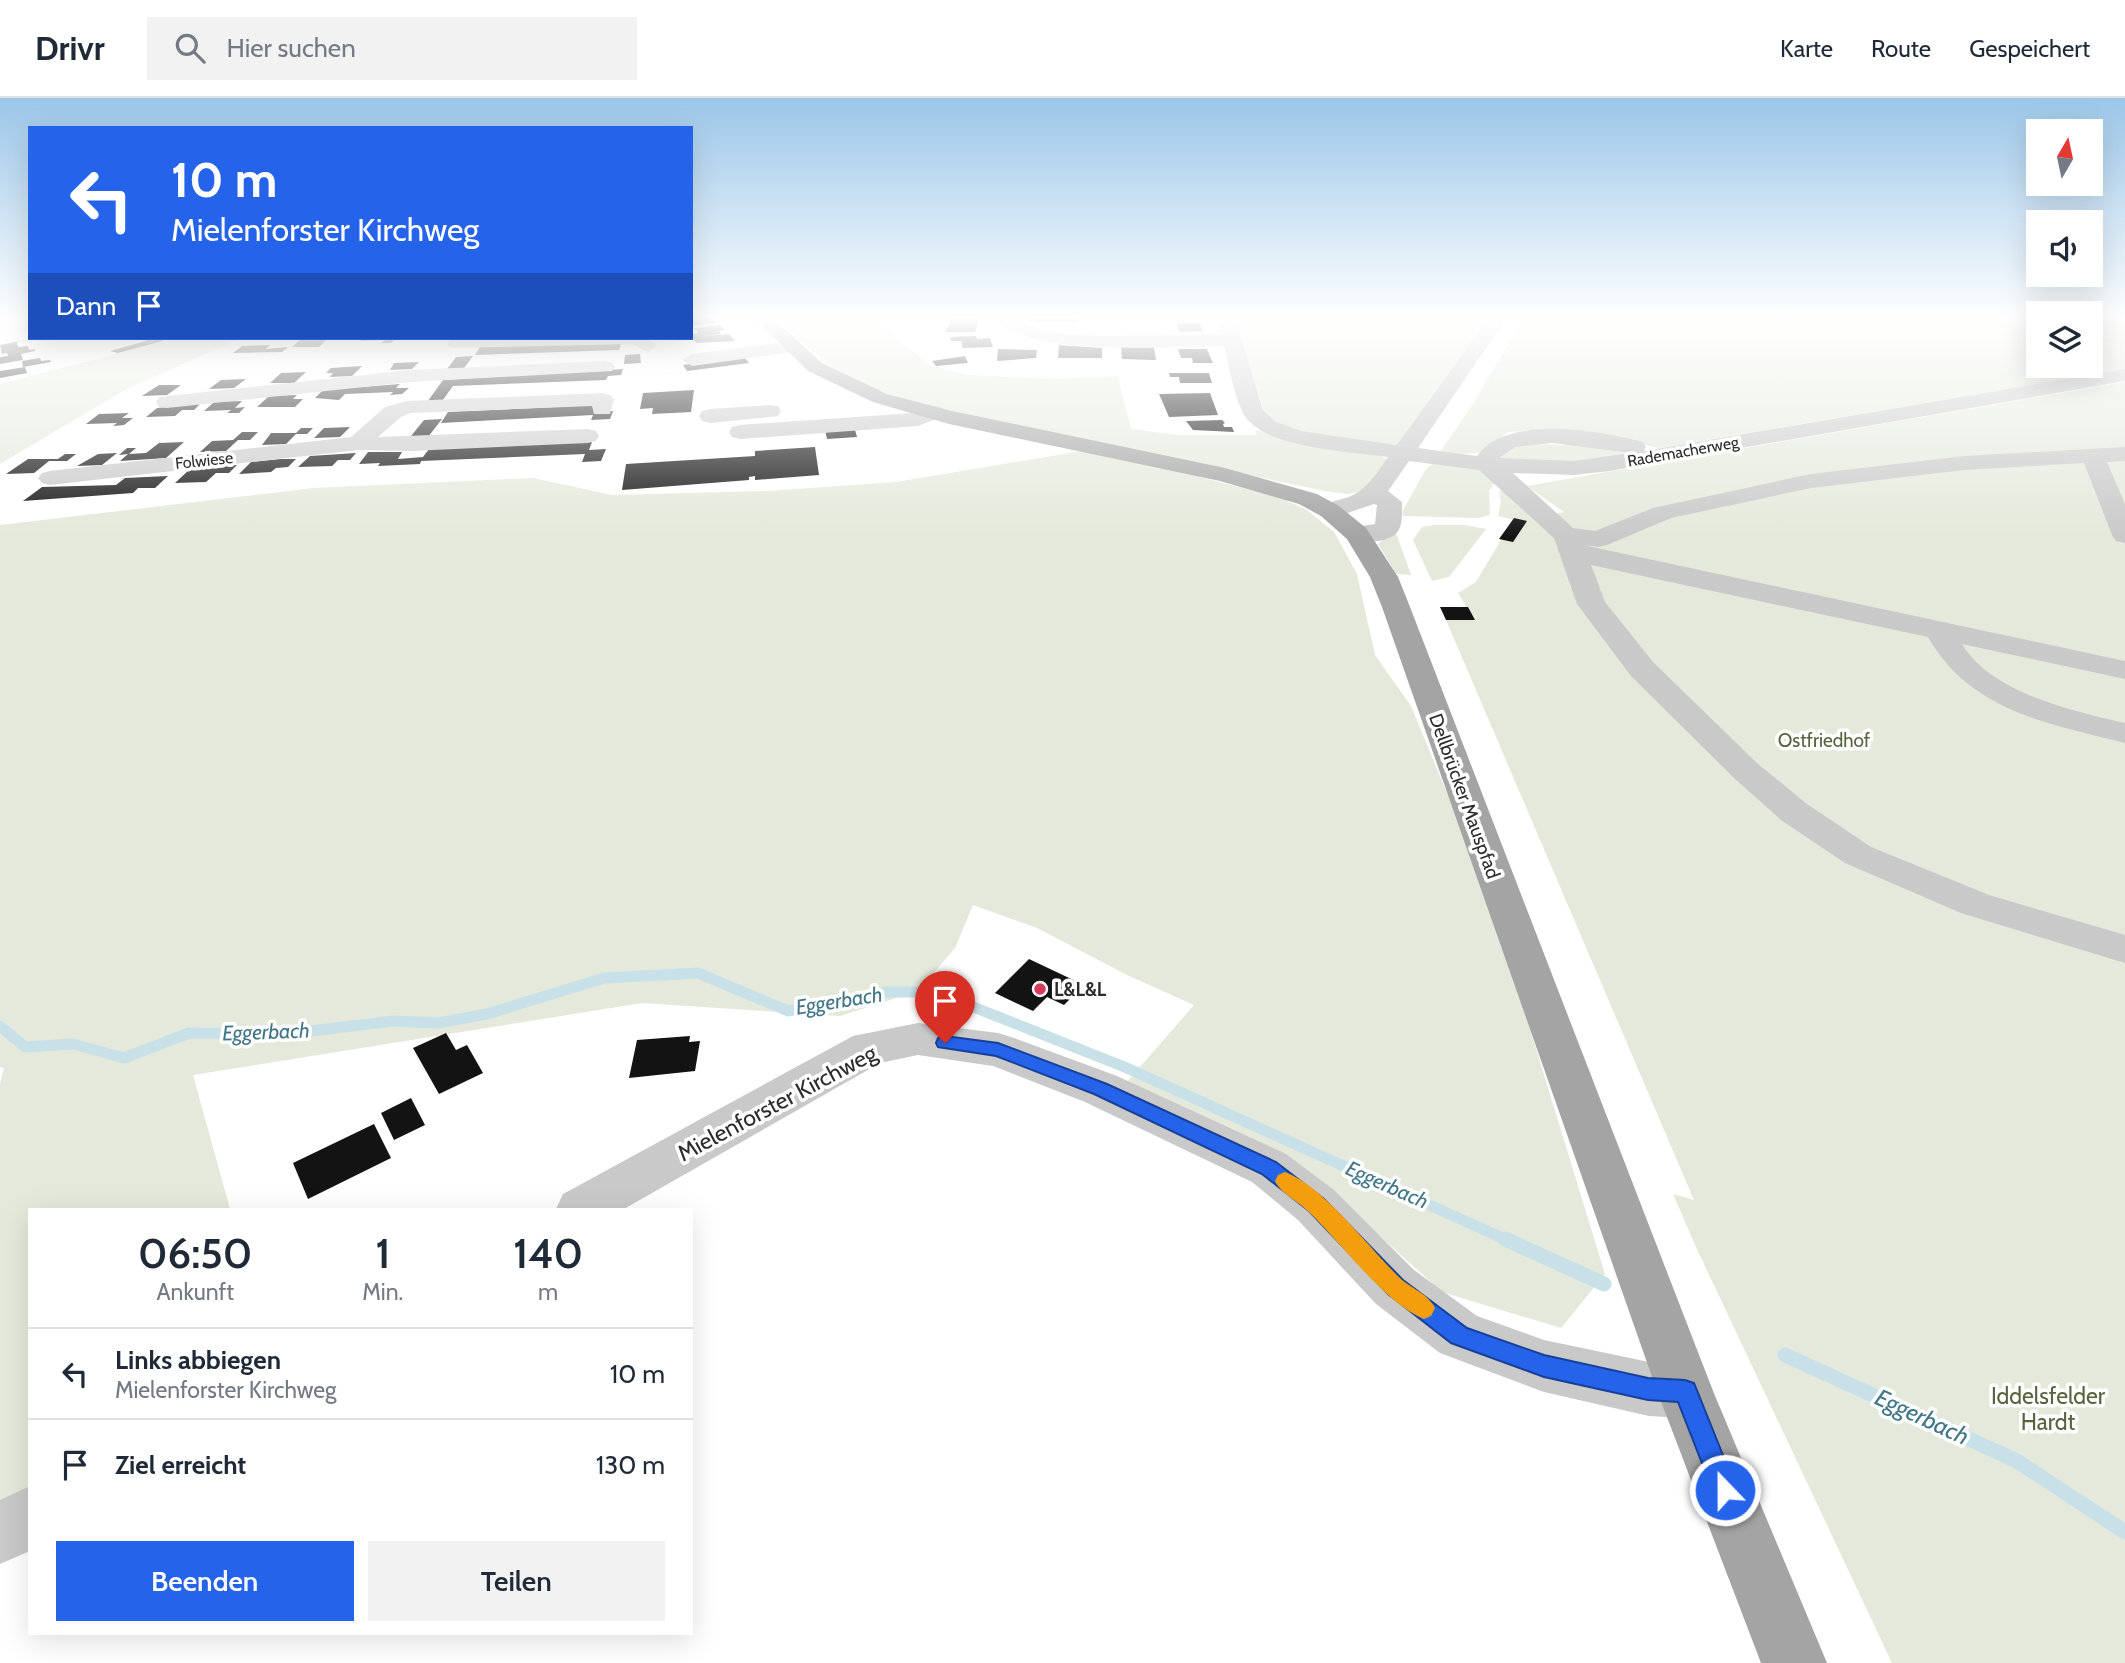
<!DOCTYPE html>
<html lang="de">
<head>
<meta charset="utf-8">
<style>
  :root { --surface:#fff; --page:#f2f2f3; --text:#1f2937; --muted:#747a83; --line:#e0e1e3; --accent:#2563eb }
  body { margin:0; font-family:Cabin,sans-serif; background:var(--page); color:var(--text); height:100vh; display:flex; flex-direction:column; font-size:26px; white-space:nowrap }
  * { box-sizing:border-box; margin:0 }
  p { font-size:23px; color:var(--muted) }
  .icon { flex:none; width:38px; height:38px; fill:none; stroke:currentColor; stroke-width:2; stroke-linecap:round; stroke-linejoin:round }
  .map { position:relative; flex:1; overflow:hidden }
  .sheet { position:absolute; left:28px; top:1110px; width:665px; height:427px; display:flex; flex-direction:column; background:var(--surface); border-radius:0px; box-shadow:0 7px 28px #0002 }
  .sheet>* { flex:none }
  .banner { position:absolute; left:28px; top:28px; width:665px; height:214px; border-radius:0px; box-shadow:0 7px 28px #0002; background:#2563eb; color:#fff; overflow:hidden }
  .needle { width:46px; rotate:9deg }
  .fabs { position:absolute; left:2026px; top:21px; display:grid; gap:14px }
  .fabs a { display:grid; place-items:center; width:77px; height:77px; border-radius:0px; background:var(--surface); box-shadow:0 7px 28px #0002; font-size:35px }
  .pin { position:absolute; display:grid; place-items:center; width:60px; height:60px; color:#fff; margin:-72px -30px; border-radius:50% 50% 50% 0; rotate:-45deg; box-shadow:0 0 7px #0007 }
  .pin .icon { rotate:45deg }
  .me { position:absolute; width:77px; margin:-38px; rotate:338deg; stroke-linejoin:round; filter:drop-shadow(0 0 5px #0008) }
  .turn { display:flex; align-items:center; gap:24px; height:147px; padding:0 28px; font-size:32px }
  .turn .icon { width:91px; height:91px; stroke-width:2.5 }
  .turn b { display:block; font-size:49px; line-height:60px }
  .then { display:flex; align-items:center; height:66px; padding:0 28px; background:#0003; gap:14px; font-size:26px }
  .eta { display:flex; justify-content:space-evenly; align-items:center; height:119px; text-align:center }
  .eta b { font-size:42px; font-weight:600; line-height:49px }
  .primary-button { display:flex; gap:14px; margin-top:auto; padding:14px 28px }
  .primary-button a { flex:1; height:80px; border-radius:0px; background:var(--accent); color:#fff; font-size:28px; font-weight:600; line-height:80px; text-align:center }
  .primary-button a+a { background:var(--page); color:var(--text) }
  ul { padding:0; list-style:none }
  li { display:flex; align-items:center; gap:21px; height:91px; padding:0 28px; border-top:2px solid var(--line) }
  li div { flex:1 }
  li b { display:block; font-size:26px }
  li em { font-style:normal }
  header { display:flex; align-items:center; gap:42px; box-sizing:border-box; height:98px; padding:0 35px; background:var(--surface); border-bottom:2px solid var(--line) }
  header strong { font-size:33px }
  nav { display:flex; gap:38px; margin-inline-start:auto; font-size:24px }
  .search { width:490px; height:63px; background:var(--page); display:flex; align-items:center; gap:18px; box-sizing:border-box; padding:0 24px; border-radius:0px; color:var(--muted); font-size:26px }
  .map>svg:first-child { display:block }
  .green { fill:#e4e9db }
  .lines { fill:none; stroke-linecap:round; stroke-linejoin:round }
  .stream-far1 { stroke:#c8e0e8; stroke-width:11 }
  .stream { stroke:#c8e0e8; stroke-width:15 }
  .building { fill:#131313 }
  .minor { fill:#c9c9c9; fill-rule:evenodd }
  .major { fill:#a4a4a4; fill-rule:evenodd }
  .route { fill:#2563eb; stroke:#184099; stroke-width:2 }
  .slow { fill:#f59e0b }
  .poi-dot { fill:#d73b5a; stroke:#fff; stroke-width:2.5 }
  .labels { text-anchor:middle; stroke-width:7; stroke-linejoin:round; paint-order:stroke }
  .far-street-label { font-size:16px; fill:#2c2c2c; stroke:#fff }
  .park-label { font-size:19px; fill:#55643e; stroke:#fff }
  .street-label { font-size:19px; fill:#2c2c2c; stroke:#fff }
  .poi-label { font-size:19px; font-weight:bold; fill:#2c2c2c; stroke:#fff; text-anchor:start }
  .water-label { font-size:21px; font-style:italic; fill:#417588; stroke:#fff }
  .near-street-label { font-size:23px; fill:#2c2c2c; stroke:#fff }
  .near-park-label { font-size:23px; fill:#55643e; stroke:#fff }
  .near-water-label { font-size:24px; font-style:italic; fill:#417588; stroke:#fff }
</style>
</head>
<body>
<header>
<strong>Drivr</strong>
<div class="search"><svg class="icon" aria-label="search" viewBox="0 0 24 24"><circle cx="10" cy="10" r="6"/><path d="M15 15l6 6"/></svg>Hier suchen</div>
<nav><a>Karte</a><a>Route</a><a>Gespeichert</a></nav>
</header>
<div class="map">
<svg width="2125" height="1565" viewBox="0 0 2125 1565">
  <rect width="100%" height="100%" fill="#fff"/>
  <!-- green -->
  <path class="green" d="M776,221h98l54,45 40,11 86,4 64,-3 13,53 47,6h79l-2,-4 16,-2 111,27 5,4 -23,31 -17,3 -22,-3 -351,-74 -73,-19 -30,-10 -41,-22z
    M1234,221h254l-90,126 -106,-15 -17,-7 -11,-12z
    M1523,221h516v47h52v-47h34v50l-466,79 -72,-15 -52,-3 -27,2 -29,21 -41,2 33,-48z
    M178,240h63l-116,52 -125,74v-80z
    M2125,284v1281h-233l-196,-416 -23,-53 21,6 -248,-580h28l-16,-27 18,-11 37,-62 -15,-4 3,-15 -2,-9 6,-5 35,30 24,-5 -37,-26z
    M1525,346l80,2 29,8 -43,8 -97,-1 12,-13z
    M1093,351l188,49 26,12 27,22 23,42 18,81 36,51 78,189 116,379 -44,54 -119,-36 -100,-90 -217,-118 69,-79 -67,-30 -90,-47 -64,-23 -18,43 -37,43 -78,25 -198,-13 -449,72 37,134h-200v283l-30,15v-424l4,-15 -4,-1v-542l314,-37 219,-10 79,17 156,-4 128,-9z
    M1435,364l37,3 24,16 -7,10 1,24 -12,3 -75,-2v-6l23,-41z
    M1434,427h31l21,4 -37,48 -17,4 -19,-41 9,-13z
    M1395,432l16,45 -15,-1 -18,-30z"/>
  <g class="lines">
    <!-- stream-far1 -->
    <path class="stream-far1" d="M0,928l25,21 48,-3 51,14 65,-25 97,1 107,-13 45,2 49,-9 117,-36 94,-5 90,38 69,-11 28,-8h37l49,14 156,62 382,173"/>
    <!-- stream -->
    <path class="stream" d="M1505,1141l99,45
      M1785,1257l232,106 108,71"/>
  </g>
  <!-- building -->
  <path class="building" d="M691,221h22l4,4 -26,3z
    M951,221h28l-4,13h-30z
    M1029,221h48v3h-49z
    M1176,225h23l4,8 -23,1z
    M720,227l5,5 -6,1 2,3 -17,2 25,-2 6,7 -38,2 -6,-5v-4l8,-1 -5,-5z
    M976,238l1,3 13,-1 3,9 -30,1 -2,-7h-10l-1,-4z
    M35,240l-18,4 1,5 10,-1 1,4 6,-1v2l-14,3 2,6 -23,4v-7l8,-1 -1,-3 -5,1 -2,-9z
    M144,240h17l2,3 -45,12 -8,-2 36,-10z
    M363,240h33l-5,5h-10l4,-3 -25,1z
    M300,242h26l-7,7h-27z
    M622,244l-3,8 -144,5 5,-8z
    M270,247l-4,4 22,-2 -6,5 -49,1 9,-7z
    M1059,247l43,3v10h-44z
    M1121,249h33l2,13 -34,-1z
    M998,251l39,1 -1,8 -39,3z
    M1178,251h29l6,14h-20l-1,-5h-11z
    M640,256l1,9 -17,1 1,-9z
    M742,256l7,9 -62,8 -4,-6 50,-7z
    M473,258l-11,15 -17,1 11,-15z
    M965,258l3,7 -32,3 -4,-5z
    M40,260l1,3 9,-1 1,2 -28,5 -1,-6z
    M419,264l-7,7 -22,1 4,-7z
    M362,268l-10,10 -22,1 3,-4h-7l5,-5z
    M25,269l2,6 -27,5v-7z
    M623,271l-2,6 -13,1 -2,4 -153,6 -13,18 -15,1 18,-25z
    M306,274l-12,11h-24l11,-10z
    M1169,275h40l3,10h-32l-1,-6h-9z
    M246,281l-12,9 -25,1 12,-9z
    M400,286l-4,4h13l-7,6 -12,1 3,-3 -48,2 -6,6 -24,-2 8,-8z
    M159,287h22l-14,10 -25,1z
    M694,292l-3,22 -39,2 1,-6 -13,1 3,-16z
    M1210,295l8,22 -49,2 -10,-23z
    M297,297l-4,4h10l-8,8h-38l12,-11z
    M242,303l-7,7 10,-1 -6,6h-12l4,-3 -27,1 10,-9z
    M200,306l-6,6h-12l-7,6 -29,1 11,-9z
    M599,307l-3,7 17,-1 -3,8 -19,1 2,-5 -152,8 7,-11z
    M129,315l-7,5h11l-9,7 -11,1 4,-3 -31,1 13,-10z
    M442,321l-14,18 -21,4 17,-21z
    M1222,322l3,3 -2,1 1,3h8l2,5 -41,-2 -7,-9z
    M854,328l3,11 -30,2 -2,-10z
    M350,329l-10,10 -26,1 10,-10z
    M301,330h12l-6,6h-11l-10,10 -24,1 9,-12h25z
    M242,334h16l-8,8h-12l-12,11 -26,1 12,-11 21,-1z
    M184,344l-18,16 -46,3 8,-7 -9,1 8,-7h9l-7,6 17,-1 13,-10z
    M592,344l-3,8 17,-1 -5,12 -19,1 3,-8 -164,7 -1,3 -42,2 2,-3 -21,1 9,-12h34l-4,7 25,-2 6,-8z
    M815,349l4,28 -64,5v-4l-6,1v3l-127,10 4,-26 129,-8v-5z
    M117,355l-15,12 -25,1 21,-12z
    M356,355l-6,7h-12l-6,6 -34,1 12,-11z
    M65,356h11l-9,7h-18l-15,12 -28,1 22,-15h30z
    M281,361h15l-8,8 -12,1 -5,4 -32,2 12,-12z
    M223,367h14l-8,8h-13l-10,9 -31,1 15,-14 30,-1z
    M168,378l-13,12h-17l-5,5 -110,8 19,-14 74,-2 9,-7z
    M1514,420l13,3 -14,21 -14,-3z
    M1440,509h28l7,13h-29z
    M1029,861l55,26 -20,20 -17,-8 -14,14 -38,-18z
    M446,935l10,17 11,-5 16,28 -44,21 -26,-46z
    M690,938l-1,6 11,-1 -5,30 -66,7 8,-38z
    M411,1000l14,27 -31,15 -13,-27z
    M374,1026l17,34 -83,41 -15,-36z"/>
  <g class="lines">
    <!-- minor -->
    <path class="minor" d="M997,221c27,-2 40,13 67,15 52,4 105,0 157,0l-4,-15h18l28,91 13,12 25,9 96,14 91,-126h18l-88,129 59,8c29,-42 123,-25 166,-14l3,5 -2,4 481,-82v12l-515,90 -36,4 -61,-2 60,55 22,3 58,-23 158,-34 153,-18 161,-9v14l-18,1 18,42v39l-9,-2 -4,-6 -28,-72 -120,7 -153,18 -140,30 -64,27 -9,2 -15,-2 542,116v18l-163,-35c29,49 111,67 163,79v20c-76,-19 -155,-32 -197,-106l-337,-72 14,37 48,60 105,102 49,40 64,43 118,48 136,40v28l-164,-50 -116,-50 -64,-43 -47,-42 -103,-102 -54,-72 -23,-66 -75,-68 -70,-9 -21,30 14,11c0,8 1,22 -4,29 -9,13 -37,12 -50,9l-4,-6 4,-6 27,-4 2,-19 -3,-1 -44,15 -9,-3 -4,-5c8,-11 25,-10 36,-16 15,-7 26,-25 35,-38 -37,-6 -126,-8 -145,-44 -10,-19 -13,-46 -19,-67 -49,0 -197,12 -227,-27zM1552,345l79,10 -57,8 -75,-3 16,-11z
      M457,240h192l8,8 -10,6 -14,-8 -183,4 -3,-4 3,-4z
      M793,243l7,2 3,4 -3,4 -108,15 -10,-6 10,-6z
      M605,263l7,2 3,4 -3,4 -202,11 -243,26 -8,-1 -3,-5 3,-5 8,-1 243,-26z
      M603,295l7,2 4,4 -4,15h-16l-2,-8 -182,7 -9,4 -23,20 210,-8 8,2 3,5 -3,5 -8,2 -177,8 -53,-1 -308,35 -8,-2 -4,-5 4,-5 8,-2 301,-34 34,-30 22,-6z
      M770,307l8,1 3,5 -3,5 -68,7 -8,-2 -3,-5 3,-5 8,-2z
      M933,308l8,1 3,5 -3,5 -23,9 -178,13 -8,-2 -3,-5 3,-5 8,-2 174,-12z
      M918,925l80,10 16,5 103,38 169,78 48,36 80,80 63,46 67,24 105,22 36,2 20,8 8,19 -8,19 -20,8 -36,-2 -105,-24 -104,-39 -64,-49 -78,-84 -46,-38 -167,-80 -92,-36 -75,-11 -38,8 -256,146h-68l7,-15 290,-158z
      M30,1388v65l-30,13v-64z"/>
    <!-- major -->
    <path class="major" d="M755,221h19l48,44 65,31 65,17 273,57 92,26 22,12 27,22 32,49 12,30 303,784 114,272h-66l-104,-272 -275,-784 -12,-30 -23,-38 -26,-23 -22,-12 -79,-23 -271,-57 -76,-22 -65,-31z"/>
  </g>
  <!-- sky -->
  <linearGradient id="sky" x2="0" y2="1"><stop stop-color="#9bc6e8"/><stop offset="0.5" stop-color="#fff"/><stop offset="1" stop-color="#fff" stop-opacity="0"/></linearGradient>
  <rect width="2125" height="440" fill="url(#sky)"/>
  <!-- route -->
  <path class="route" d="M945,938l53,7 109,41 169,78 48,37 79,81 64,48 77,27 104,23 37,2 9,3 43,107 -3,9 -9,3 -9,-3 -38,-97 -30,-2 -104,-23 -93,-34 -63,-49 -79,-83 -47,-37 -168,-80 -98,-38 -58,-9 -2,-4 2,-5z"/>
  <!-- slow -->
  <path class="slow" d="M1285,1074c39,14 86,79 117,108 11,9 27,15 33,28l-4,8 -7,3c-38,-15 -83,-76 -113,-105 -11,-12 -29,-19 -36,-33l3,-6z"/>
  <!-- markers -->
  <circle class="poi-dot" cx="1040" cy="891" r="7"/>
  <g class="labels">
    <!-- far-street labels -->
    <g class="far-street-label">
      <text transform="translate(1683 353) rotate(-10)" y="6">Rademacherweg</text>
      <text transform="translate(204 362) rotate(-6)" y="6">Folwiese</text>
    </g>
    <!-- park labels -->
    <g class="park-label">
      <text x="1824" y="649">Ostfriedhof</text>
    </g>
    <!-- street labels -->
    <g class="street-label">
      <text transform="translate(1465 698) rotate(70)" y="7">Dellbrücker Mauspfad</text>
    </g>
    <!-- poi labels -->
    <g class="poi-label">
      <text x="1054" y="898">L&amp;L&amp;L</text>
    </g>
    <!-- water labels -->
    <g class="water-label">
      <text transform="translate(839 903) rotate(-9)" y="7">Eggerbach</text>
      <text transform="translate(266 934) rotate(-2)" y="7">Eggerbach</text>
      <text transform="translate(1387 1087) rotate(24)" y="7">Eggerbach</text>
    </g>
    <!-- near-street labels -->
    <g class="near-street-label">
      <text transform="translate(777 1005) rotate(-28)" y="8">Mielenforster Kirchweg</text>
    </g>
    <!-- near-park labels -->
    <g class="near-park-label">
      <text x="2048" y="1306">Iddelsfelder<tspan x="2048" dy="26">Hardt</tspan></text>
    </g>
    <!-- near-water labels -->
    <g class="near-water-label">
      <text transform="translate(1922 1319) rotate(25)" y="8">Eggerbach</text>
    </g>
  </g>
</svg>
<div class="fabs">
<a><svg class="needle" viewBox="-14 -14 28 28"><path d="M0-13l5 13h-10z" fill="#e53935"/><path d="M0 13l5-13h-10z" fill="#747a83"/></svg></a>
<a><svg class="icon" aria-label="sound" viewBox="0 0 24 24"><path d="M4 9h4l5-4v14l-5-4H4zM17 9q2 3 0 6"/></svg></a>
<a><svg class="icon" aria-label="layers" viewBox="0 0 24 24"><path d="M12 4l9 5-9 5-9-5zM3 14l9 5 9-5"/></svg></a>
</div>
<div class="pin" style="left:945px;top:945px;background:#d93025"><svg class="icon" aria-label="arrive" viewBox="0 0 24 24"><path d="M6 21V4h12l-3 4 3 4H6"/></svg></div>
<svg class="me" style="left:1725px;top:1392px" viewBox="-20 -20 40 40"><circle r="17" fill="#2563eb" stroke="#fff" stroke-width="3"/><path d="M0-11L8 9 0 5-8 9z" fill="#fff"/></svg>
<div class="banner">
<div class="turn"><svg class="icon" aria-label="left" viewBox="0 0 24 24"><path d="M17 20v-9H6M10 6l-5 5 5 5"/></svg><div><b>10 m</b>Mielenforster Kirchweg</div></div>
<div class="then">Dann<svg class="icon" aria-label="arrive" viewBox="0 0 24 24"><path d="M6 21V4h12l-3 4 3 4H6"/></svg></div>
</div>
<section class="sheet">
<div class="eta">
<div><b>06:50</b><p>Ankunft</p></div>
<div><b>1</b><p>Min.</p></div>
<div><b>140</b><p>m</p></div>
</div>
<ul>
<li><svg class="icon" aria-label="left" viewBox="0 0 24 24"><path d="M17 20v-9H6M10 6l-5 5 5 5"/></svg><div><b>Links abbiegen</b><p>Mielenforster Kirchweg</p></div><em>10 m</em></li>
<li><svg class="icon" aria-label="arrive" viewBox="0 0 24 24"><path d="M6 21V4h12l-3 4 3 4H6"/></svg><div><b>Ziel erreicht</b></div><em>130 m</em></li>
</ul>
<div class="primary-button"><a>Beenden</a><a>Teilen</a></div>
</section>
</div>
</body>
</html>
